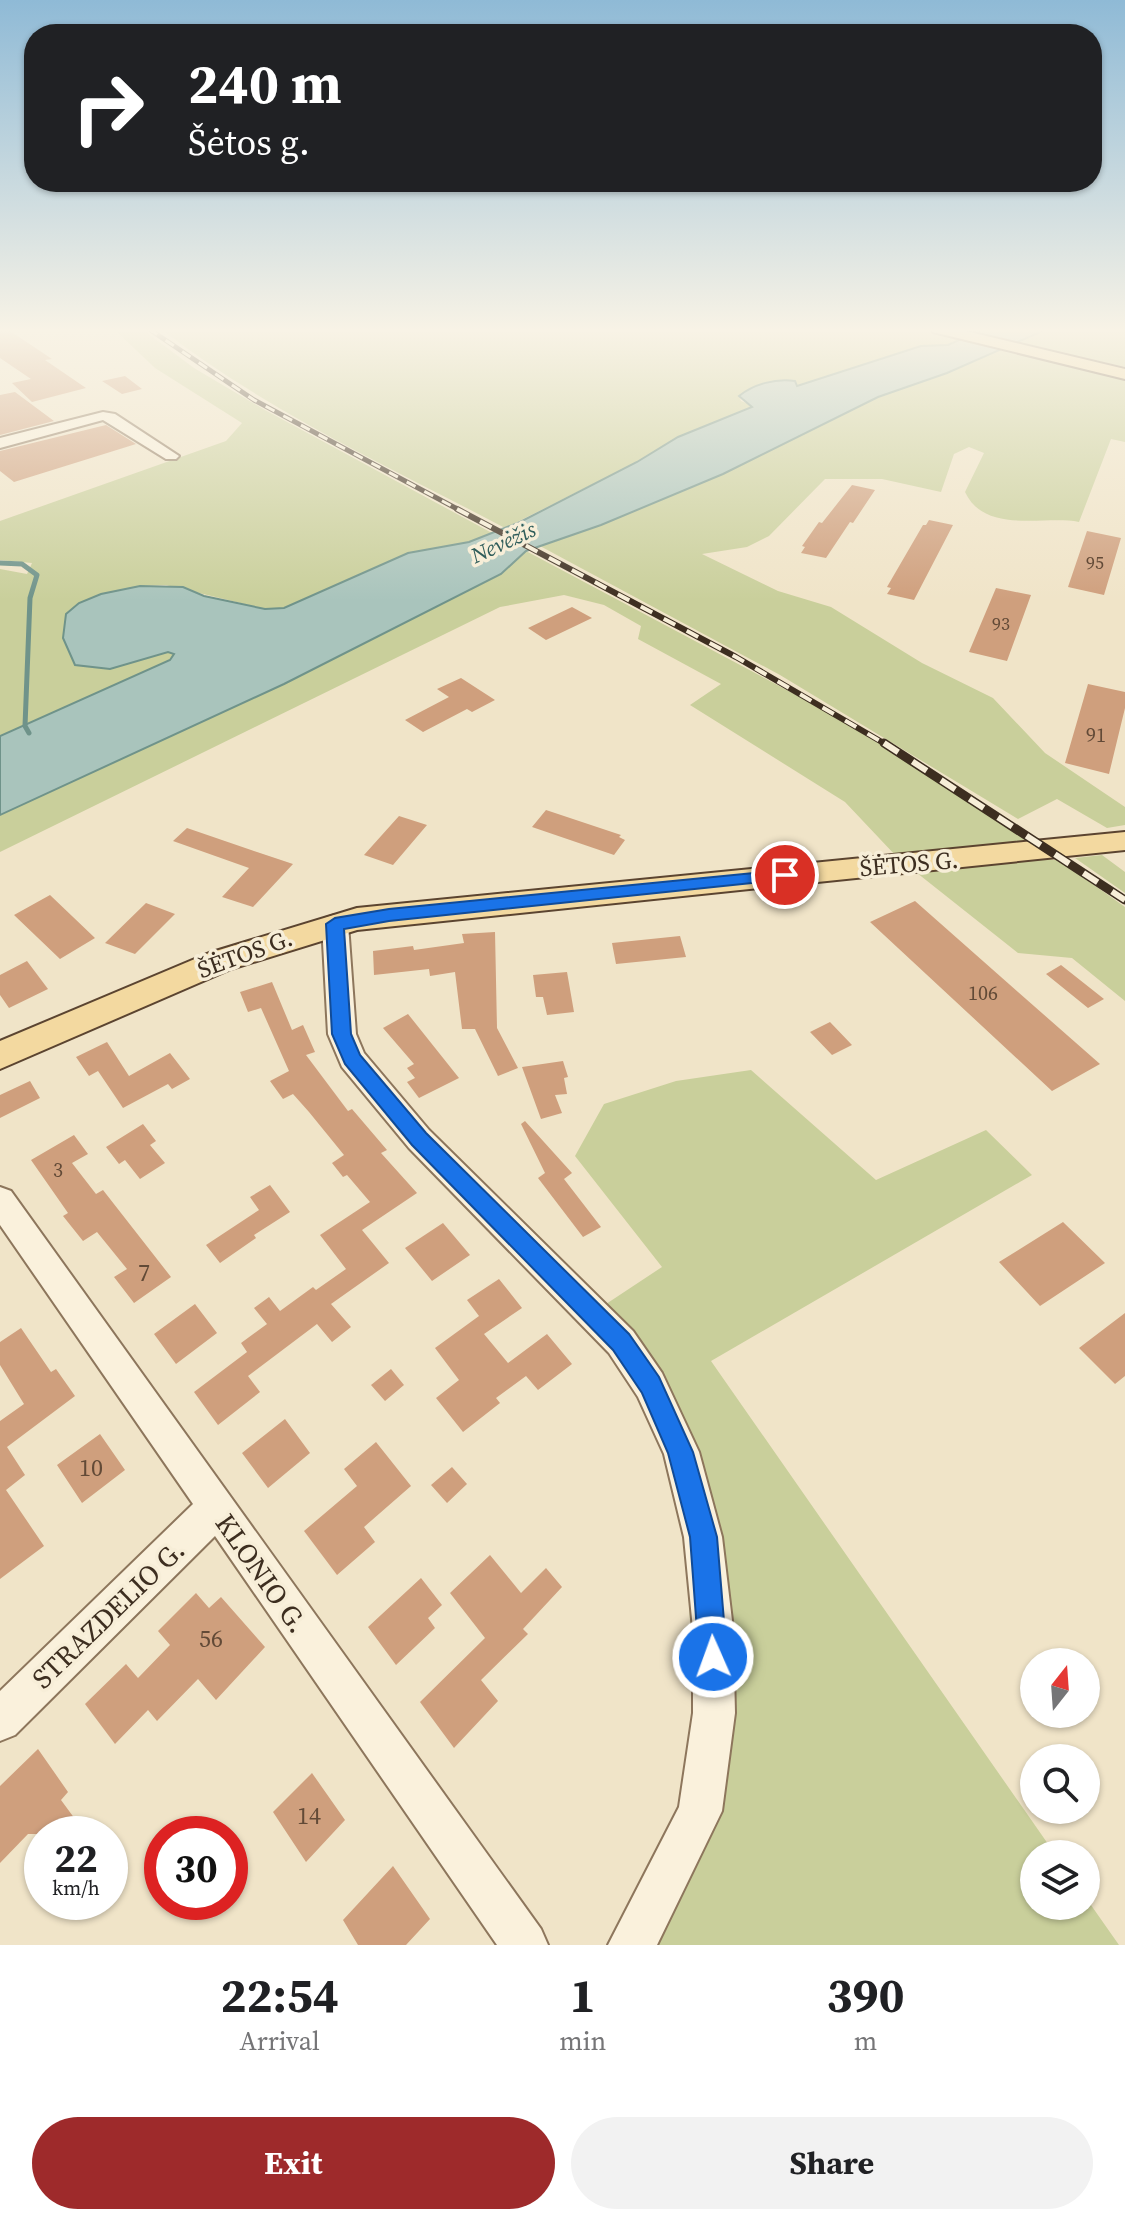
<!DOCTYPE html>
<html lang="en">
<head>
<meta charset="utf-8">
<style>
  :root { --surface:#fff; --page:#f2f2f2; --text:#202124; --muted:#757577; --accent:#9e2a2b }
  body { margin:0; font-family:"Source Serif 4",serif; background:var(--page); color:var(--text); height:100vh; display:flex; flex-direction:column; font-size:30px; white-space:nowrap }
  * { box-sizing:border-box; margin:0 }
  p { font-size:26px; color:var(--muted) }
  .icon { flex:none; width:44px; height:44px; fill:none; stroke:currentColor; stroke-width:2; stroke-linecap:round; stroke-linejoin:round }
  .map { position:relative; height:1945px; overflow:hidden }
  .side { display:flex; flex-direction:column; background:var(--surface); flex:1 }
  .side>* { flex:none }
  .hud { position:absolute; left:24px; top:24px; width:1078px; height:168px; border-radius:32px; box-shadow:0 2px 6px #0004; background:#202124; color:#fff; overflow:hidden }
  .needle { width:52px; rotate:17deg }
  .controls { position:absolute; left:1020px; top:1648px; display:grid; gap:16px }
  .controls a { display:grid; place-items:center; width:80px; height:80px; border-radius:50%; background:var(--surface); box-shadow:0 2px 6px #0004; font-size:40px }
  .speed { position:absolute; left:24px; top:1816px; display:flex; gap:16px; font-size:40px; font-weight:700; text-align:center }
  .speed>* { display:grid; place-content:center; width:104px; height:104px; border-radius:50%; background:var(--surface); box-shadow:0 2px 6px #0004; line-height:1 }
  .speed small { font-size:20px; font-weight:400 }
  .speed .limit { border:12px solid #d22; background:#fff; color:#111 }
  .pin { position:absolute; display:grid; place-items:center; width:68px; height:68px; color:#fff; margin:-34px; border:4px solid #fff; border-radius:50%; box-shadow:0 2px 8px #0007 }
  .me { position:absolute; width:88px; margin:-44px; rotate:358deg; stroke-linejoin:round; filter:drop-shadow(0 0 6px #0008) }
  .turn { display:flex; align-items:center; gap:28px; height:168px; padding:0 32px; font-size:36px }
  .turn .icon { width:104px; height:104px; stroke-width:2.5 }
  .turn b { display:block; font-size:56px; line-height:68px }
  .eta { display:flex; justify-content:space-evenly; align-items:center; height:136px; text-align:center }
  .eta b { font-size:48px; font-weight:700; line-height:56px }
  .button { display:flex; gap:16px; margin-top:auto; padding:16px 32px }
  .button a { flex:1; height:92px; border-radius:48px; background:var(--accent); color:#fff; font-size:32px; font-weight:700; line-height:92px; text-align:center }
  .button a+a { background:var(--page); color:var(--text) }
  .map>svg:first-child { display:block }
  .green { fill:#c9cf9b }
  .water { fill:#a9c4bc; stroke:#6f938a; stroke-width:2 }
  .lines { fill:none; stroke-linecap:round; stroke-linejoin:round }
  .stream { stroke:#6f938a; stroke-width:5 }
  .building { fill:#cf9f7d }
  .minor-casing { stroke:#8d765c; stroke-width:4 }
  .major-casing { stroke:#5b4430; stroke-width:4 }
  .minor { fill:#faf1dc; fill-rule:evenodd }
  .major { fill:#f3d9a0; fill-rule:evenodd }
  .rail-far2-casing { stroke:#3d2e20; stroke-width:5 }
  .rail-far1-casing { stroke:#3d2e20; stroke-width:6 }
  .rail-casing { stroke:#3d2e20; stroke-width:9 }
  .rail-far2 { stroke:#f7eed8; stroke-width:3; stroke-dasharray:10; stroke-linecap:butt }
  .rail-far1 { stroke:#f7eed8; stroke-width:4; stroke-dasharray:13; stroke-linecap:butt }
  .rail { stroke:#f7eed8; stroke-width:6; stroke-dasharray:17; stroke-linecap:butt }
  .route { fill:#1a73e8; stroke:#114b97; stroke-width:2 }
  .labels { text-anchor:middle; stroke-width:7; stroke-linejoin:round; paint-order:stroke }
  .far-number-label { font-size:18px; fill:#624a37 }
  .number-label { font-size:20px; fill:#624a37 }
  .far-water-label { font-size:22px; font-style:italic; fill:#2f5d5a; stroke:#f7eed8 }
  .street-label { font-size:24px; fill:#3d2e20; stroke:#f7eed8 }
  .near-number-label { font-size:24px; fill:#624a37 }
  .near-street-label { font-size:28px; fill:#3d2e20; stroke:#f7eed8 }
</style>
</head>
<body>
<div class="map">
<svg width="1125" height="1945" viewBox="0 0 1125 1945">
  <rect width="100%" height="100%" fill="#f0e4c8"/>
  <!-- green -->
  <path class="green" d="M114,329h28l52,39 71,42 227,123 -23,9 -61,11 -125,55 -18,1 -99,-24 -27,1 -38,8 41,66 26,-8 7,1 -5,7 -170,76v-167l27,5 5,-11 -32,-3v-39l226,-80 16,-18 -87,-55z
    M161,329h752l46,11 -11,5 -27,1 -124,40 -58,10 2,5 13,5 -76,31 -41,25 -132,66c-117,-62 -240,-118 -344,-199z
    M1047,329h78v38l-108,-24z
    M1002,349l123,31v62l-14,-3 -32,83c-34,-7 -94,13 -114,-30l19,-39 -15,-6 -15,7 -13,38 -59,-13h-57l-56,57 -22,11 -45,7 76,37 53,16 91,56 71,35 52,55 80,54v18l-18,3 -50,-29 -39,20 -238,-144 -240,-129 61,-21 122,-51 155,-77 69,-24z
    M526,551l289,154 112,66 105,71 -136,14 -51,-54 -155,-97 31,-21 -83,-45 3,-13 -37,-21 -40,-10 -64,12 -500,245v-37l284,-131 217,-110z
    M1102,855l23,17v21l-50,-35z
    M1037,858l22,2 66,47v94l-53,-43 -54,-5 -106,-84z
    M751,1070l125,110 110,-50 46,45 -321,186 344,493h-21v52h52v-8l33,47h-488l69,-134 -19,-359 -81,-144 62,-41 -87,-111 29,-52 72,-23z"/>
  <!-- water -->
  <path class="water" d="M984,329h63l-100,44 -69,24 -155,77 -122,51 -75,26 -25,23 -217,110 -284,131v-79l170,-76 4,-6 -6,-2 -58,17 -35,-4 -12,-27 3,-24 13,-11 22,-9 39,-8 43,1 21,9 61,13 19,-1 124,-55 61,-11 51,-20 117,-60 41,-25 74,-30 -13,-11c15,-12 37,-18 56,-15l2,5 124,-40 27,-1z"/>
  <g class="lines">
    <!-- stream -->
    <path class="stream" d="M0,563l22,1 15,11 -7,23 -5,128 4,7"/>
  </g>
  <!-- building -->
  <path class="building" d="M0,329h7l45,30 -7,1 41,28 -54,14 -20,-19 19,-4 -31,-21z
    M125,376l17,13 -20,5 -20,-13z
    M15,392l39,29 -54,14v-40z
    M106,425l30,19 -122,38 -14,-11v-20z
    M852,485l23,5 -22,33 -3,-1 -24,36 -25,-5 4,-6 -3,-1 17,-24 3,1z
    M929,520l24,5 -39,75 -27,-6 4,-6 -4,-1 36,-62h3z
    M1087,531l34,7 -17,57 -36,-8z
    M996,588l35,7 -24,66 -38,-9z
    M572,607l20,11 -46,22 -18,-12z
    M461,678l34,22 -23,12 -5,-3 -44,23 -18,-12 44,-23 -12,-8z
    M1088,684l37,8v16l-16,66 -44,-11z
    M546,810l75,25 -2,2 6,3 -11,15 -82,-28z
    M399,816l28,9 -34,40 -29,-10z
    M187,828l67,23 39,13 -40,43 -31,-10 27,-29 -76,-27z
    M50,895l45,43 -35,21 -46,-44z
    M915,901l103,91 82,72 -48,27 -182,-169z
    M146,903l29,11 -40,40 -30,-11z
    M495,932l2,96 21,40 -20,8 -23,-47h-13l-7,-57 -25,4 -1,-7 -55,6 -1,-24 40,-5 1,4 50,-7 -2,-9z
    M680,936l6,21 -70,7 -4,-21z
    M27,961l21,28 -39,19 -9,-13v-20z
    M1061,965l43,34 -16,9 -42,-34z
    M567,972l7,40 -27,3 -4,-18h-7l-3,-22z
    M272,982l20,48 11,-5 12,27 -9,3 42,56 4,-2 35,41 -6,3 36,40 -55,37 27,33 -58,41 20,23 -19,15 -15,-18 -69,52 12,16 -42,33 -24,-33 53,-40 -6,-9 26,-19 -13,-16 15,-11 11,14 33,-24 3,3 30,-21 -26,-34 50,-33 -23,-27 -4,2 -11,-14 12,-8 -35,-43 -16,-18 -10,5 -13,-18 19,-10 -28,-63 -13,4 -8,-20z
    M408,1014l51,64 -40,20 -12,-16 8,-4 -8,-10 7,-4 -31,-36z
    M830,1022l22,23 -20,10 -22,-23z
    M107,1042l22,34 41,-23 20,26 -18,10 -4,-5 -45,24 -25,-37 -9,5 -13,-19z
    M563,1061l5,16 -4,1 3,16 -12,1 7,18 -21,6 -19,-52z
    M30,1081l10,17 -40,20v-23z
    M525,1121l47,52 -8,6 37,48 -18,10 -45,-59 7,-5 -24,-49z
    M143,1124l13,17 -6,4 15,18 -25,16 -15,-19 -6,4 -13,-17z
    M74,1135l14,19 -16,9 24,31 7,-4 68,87 -37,26 -20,-26 13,-8 -30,-37 -14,9 -20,-25 5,-3 -37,-53z
    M270,1185l20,27 -36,23 2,3 -36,25 -14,-18 53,-35 -9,-13z
    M1063,1222l42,41 -65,43 -41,-44z
    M443,1223l27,32 -38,26 -27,-33z
    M499,1279l23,29 -38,26 24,29 39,-29 25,30 -34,26 -12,-14 -30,22 4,5 -37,29 -27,-34 23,-18 -24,-32 44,-32 -12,-16z
    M195,1304l22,29 -41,31 -22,-30z
    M1125,1313v63l-10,8 -36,-36z
    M21,1328l30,44 5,-3 19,27 -68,51 18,28 -19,15 38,56 -44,33v-158l24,-17 -24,-39v-23z
    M391,1369l13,16 -19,16 -14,-16z
    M285,1419l25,34 -42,35 -26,-35z
    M100,1434l25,36 -43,33 -25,-38z
    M376,1442l35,44 -47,41 11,15 -38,33 -33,-44 53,-45 -13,-17z
    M452,1467l15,17 -20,19 -16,-18z
    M490,1555l31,38 25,-25 16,19 -39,42 5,5 -47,46 17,21 -44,47 -34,-46 65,-64 -35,-45z
    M421,1578l21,27 -14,13 7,10 -39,37 -28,-38z
    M196,1593l13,15 12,-11 44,50 -49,53 -18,-21 -41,42 -9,-11 -33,34 -30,-40 41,-40 12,14 32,-33 -12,-14z
    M38,1749l30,43 -7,8 25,34h-58l-28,29v-77z
    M312,1773l33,47 -39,42 -33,-50z
    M393,1866l37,53 -24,26h-48l-15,-25z"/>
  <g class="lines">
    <!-- minor casing -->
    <g class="minor-casing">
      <path id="minor" d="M103,412l12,2 64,42 -3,3h-10l-63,-39 -103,28v-10z
        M335,915l9,3 4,6 8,110 8,19 65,77 204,201 29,42 37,79 23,85 11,92 2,84 -13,98 -65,134h-49l71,-138 14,-94v-84l-9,-92 -20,-83 -26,-57 -29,-44 -200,-205 -67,-81 -14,-33 -6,-110 4,-6z
        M0,1187l11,4 530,738 7,16h-51l-282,-409 -200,199 -15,6v-50l193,-187 -193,-279z"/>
    </g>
    <!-- major casing -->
    <g class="major-casing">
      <path id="major" d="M931,329h26l168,40v10l-192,-47z
        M1125,832v18l-768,80 -126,39 -231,100v-28l209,-88 148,-45z"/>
    </g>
    <!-- minor -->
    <use href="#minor" class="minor"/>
    <!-- major -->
    <use href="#major" class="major"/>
    <!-- rail-far2 casing -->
    <g class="rail-far2-casing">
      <path id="rail-far2" d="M149,329l105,71 207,111"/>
    </g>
    <!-- rail-far1 casing -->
    <g class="rail-far1-casing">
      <path id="rail-far1" d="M457,509l279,148 151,88"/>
    </g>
    <!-- rail casing -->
    <g class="rail-casing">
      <path id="rail" d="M884,743l241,157"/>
    </g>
    <!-- rail-far2 -->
    <use href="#rail-far2" class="rail-far2"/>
    <!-- rail-far1 -->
    <use href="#rail-far1" class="rail-far1"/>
    <!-- rail -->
    <use href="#rail" class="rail"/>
  </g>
  <!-- sky -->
  <linearGradient id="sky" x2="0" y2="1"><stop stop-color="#8fbad6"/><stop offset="0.55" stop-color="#f8f3e6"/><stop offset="1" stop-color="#f8f3e6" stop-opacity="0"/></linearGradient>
  <rect width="1125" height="601" fill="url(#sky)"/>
  <!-- route -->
  <path class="route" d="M785,870l6,1 2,4 -2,4 -402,42 -45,8 7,105 9,21 66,78 203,201 30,43 34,75 24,85 10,120 -4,10 -10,4 -10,-4 -4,-10 -9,-120 -22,-84 -26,-60 -29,-43 -201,-205 -67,-81 -13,-30 -6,-110 9,-6 54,-9z"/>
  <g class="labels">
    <!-- far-number labels -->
    <g class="far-number-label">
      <text x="1095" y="569">95</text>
      <text x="1001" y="630">93</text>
    </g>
    <!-- number labels -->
    <g class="number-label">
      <text x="1096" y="742">91</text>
      <text x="983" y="1000">106</text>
      <text x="58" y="1177">3</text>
    </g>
    <!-- far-water labels -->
    <g class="far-water-label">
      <text transform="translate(503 542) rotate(-25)" y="8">Nevėžis</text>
    </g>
    <!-- street labels -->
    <g class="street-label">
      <text transform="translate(909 864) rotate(-5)" y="8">ŠĖTOS G.</text>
      <text transform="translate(245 954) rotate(-20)" y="8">ŠĖTOS G.</text>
    </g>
    <!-- near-number labels -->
    <g class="near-number-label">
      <text x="144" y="1281">7</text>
      <text x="91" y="1476">10</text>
      <text x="211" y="1647">56</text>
      <text x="309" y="1824">14</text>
    </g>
    <!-- near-street labels -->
    <g class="near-street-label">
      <text transform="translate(262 1573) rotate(55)" y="10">KLONIO G.</text>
      <text transform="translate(108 1614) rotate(-44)" y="10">STRAZDELIO G.</text>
    </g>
  </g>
</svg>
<div class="controls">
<a><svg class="needle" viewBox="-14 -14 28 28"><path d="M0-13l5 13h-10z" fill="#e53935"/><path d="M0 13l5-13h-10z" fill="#757577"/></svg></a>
<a><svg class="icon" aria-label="search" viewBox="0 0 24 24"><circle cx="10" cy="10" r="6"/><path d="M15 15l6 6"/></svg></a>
<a><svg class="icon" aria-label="layers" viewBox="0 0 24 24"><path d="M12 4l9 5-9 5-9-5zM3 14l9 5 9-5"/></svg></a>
</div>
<div class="speed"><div>22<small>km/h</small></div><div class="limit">30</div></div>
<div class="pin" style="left:785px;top:875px;background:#d93025"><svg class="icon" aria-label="arrive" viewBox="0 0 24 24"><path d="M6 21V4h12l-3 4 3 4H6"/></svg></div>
<svg class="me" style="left:713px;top:1657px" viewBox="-20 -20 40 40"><circle r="17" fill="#1a73e8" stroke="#fff" stroke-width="3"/><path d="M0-11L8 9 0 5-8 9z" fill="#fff"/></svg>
<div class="hud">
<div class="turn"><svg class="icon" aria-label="right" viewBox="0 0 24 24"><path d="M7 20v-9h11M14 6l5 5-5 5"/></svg><div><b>240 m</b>Šėtos g.</div></div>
</div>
</div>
<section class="side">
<div class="eta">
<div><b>22:54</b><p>Arrival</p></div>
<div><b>1</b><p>min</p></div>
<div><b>390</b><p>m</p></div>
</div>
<div class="button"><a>Exit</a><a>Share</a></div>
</section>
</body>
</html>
